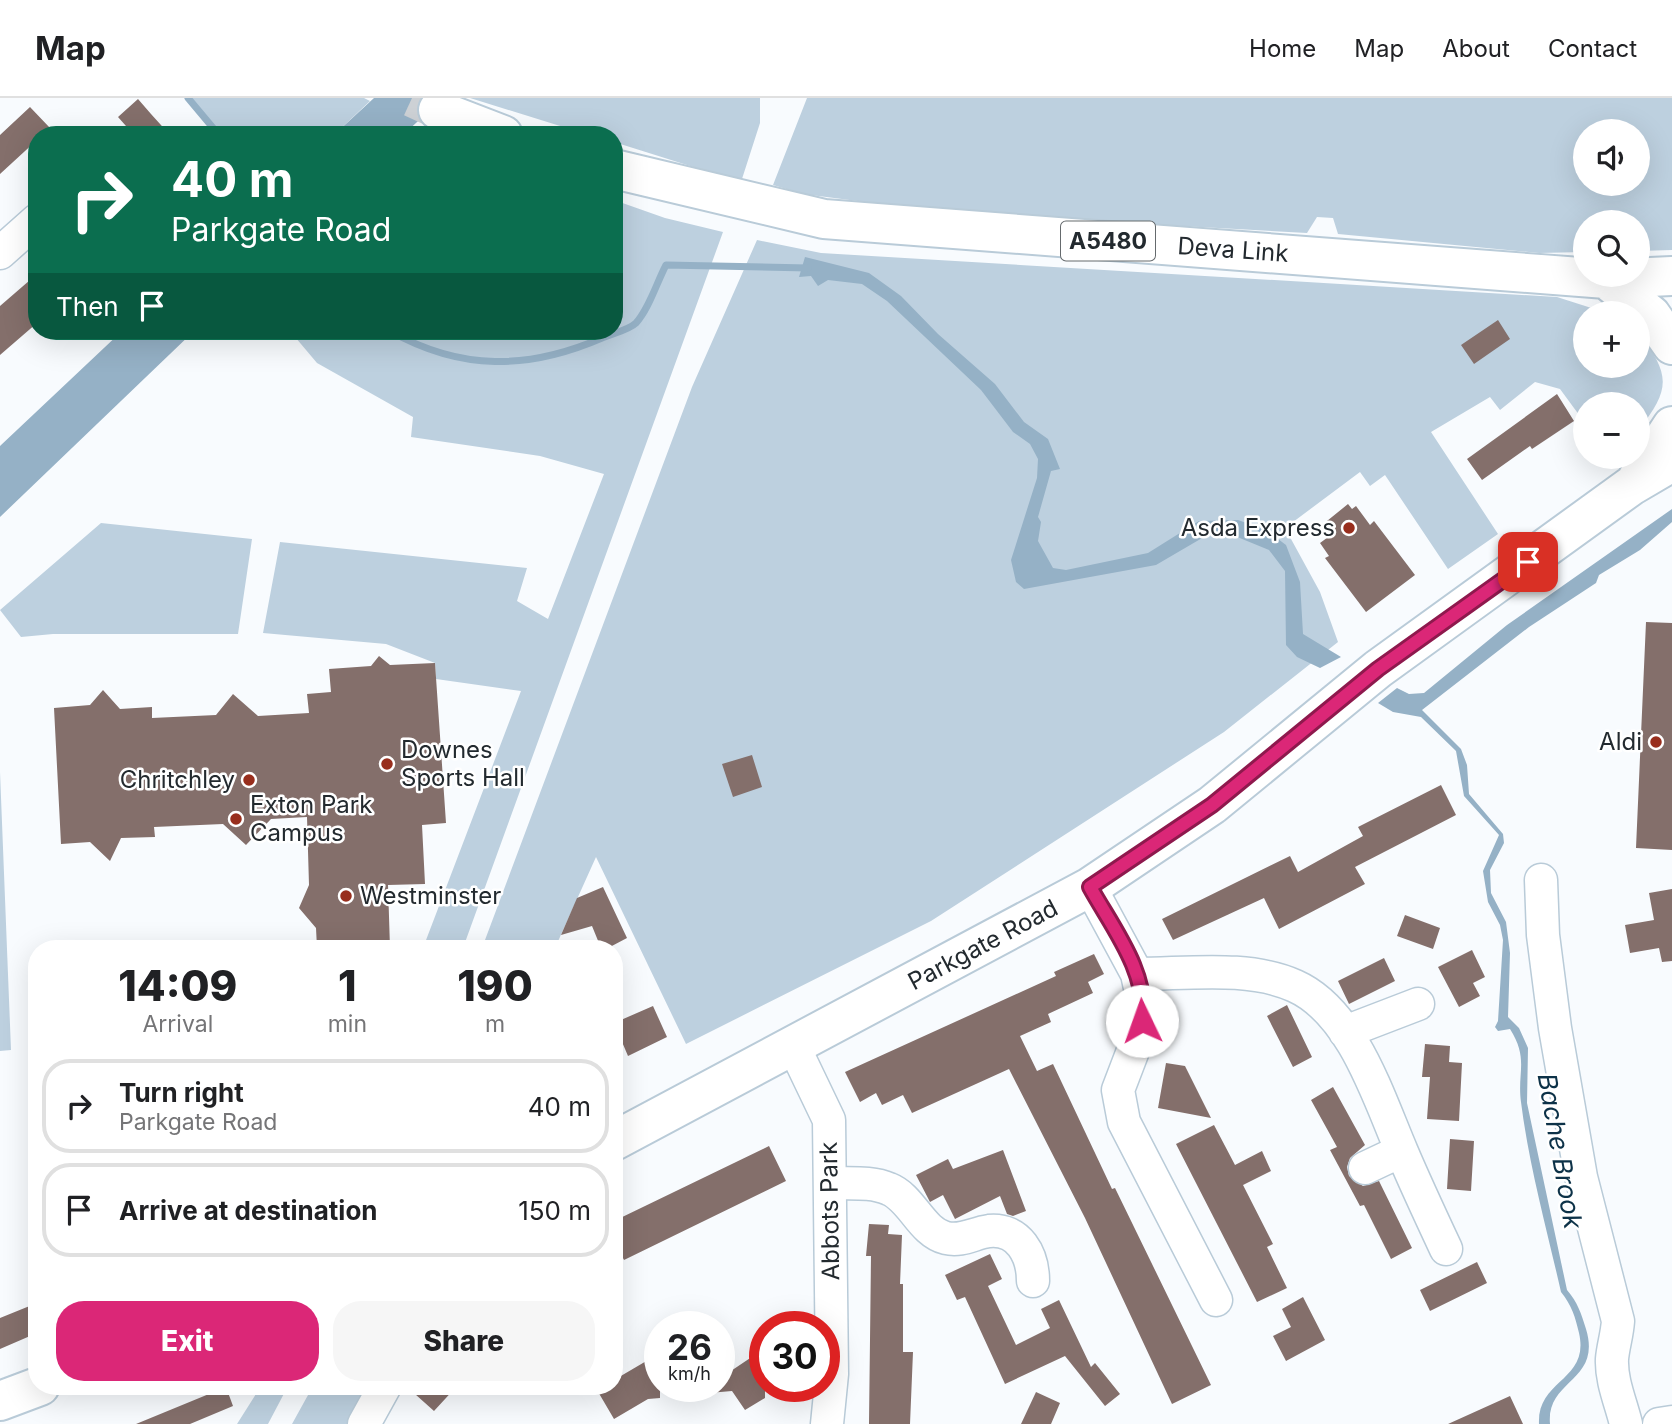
<!DOCTYPE html>
<html lang="en">
<head>
<meta charset="utf-8">
<style>
  :root { --surface:#fff; --page:#f6f6f6; --text:#202124; --muted:#757577; --line:#e0e0e0; --accent:#db2777 }
  body { margin:0; font-family:Inter,sans-serif; background:var(--page); color:var(--text); height:100vh; display:flex; flex-direction:column; font-size:26px; white-space:nowrap }
  * { box-sizing:border-box; margin:0 }
  p { font-size:23px; color:var(--muted) }
  .icon { flex:none; width:38px; height:38px; fill:none; stroke:currentColor; stroke-width:2; stroke-linecap:round; stroke-linejoin:round }
  .map { position:relative; flex:1; overflow:hidden }
  .sheet { position:absolute; left:28px; top:842px; width:595px; height:455px; display:flex; flex-direction:column; background:var(--surface); border-radius:28px; box-shadow:0 7px 28px #0002 }
  .sheet>* { flex:none }
  .banner { position:absolute; left:28px; top:28px; width:595px; height:214px; border-radius:28px; box-shadow:0 7px 28px #0002; background:#0b6e4f; color:#fff; overflow:hidden }
  .tools { position:absolute; left:1573px; top:21px; display:grid; gap:14px }
  .tools a { display:grid; place-items:center; width:77px; height:77px; border-radius:50%; background:var(--surface); box-shadow:0 7px 28px #0002; font-size:35px }
  .speed { position:absolute; left:644px; top:1213px; display:flex; gap:14px; font-size:35px; font-weight:700; text-align:center }
  .speed>* { display:grid; place-content:center; width:91px; height:91px; border-radius:50%; background:var(--surface); box-shadow:0 7px 28px #0002; line-height:1 }
  .speed small { font-size:18px; font-weight:400 }
  .speed .limit { border:10px solid #d22; background:#fff; color:#111 }
  .pin { position:absolute; display:grid; place-items:center; width:60px; height:60px; color:#fff; margin:-30px; border-radius:14px; box-shadow:0 4px 10px #0006 }
  .me { position:absolute; width:77px; margin:-38px; rotate:357deg; stroke-linejoin:round; filter:drop-shadow(0 0 5px #0008) }
  .turn { display:flex; align-items:center; gap:24px; height:147px; padding:0 28px; font-size:32px }
  .turn .icon { width:91px; height:91px; stroke-width:2.5 }
  .turn b { display:block; font-size:49px; line-height:60px }
  .then { display:flex; align-items:center; height:66px; padding:0 28px; background:#0003; gap:14px; font-size:26px }
  .eta { display:flex; justify-content:space-evenly; align-items:center; height:119px; text-align:center }
  .eta b { font-size:42px; font-weight:800; line-height:49px }
  .cta { display:flex; gap:14px; margin-top:auto; padding:14px 28px }
  .cta a { flex:1; height:80px; border-radius:28px; background:var(--accent); color:#fff; font-size:28px; font-weight:800; line-height:80px; text-align:center }
  .cta a+a { background:var(--page); color:var(--text) }
  ul { padding:0; list-style:none }
  li { display:flex; align-items:center; gap:21px; height:94px; margin:0 14px 10px; padding:0 14px; border:4px solid var(--line); border-radius:28px }
  li div { flex:1 }
  li b { display:block; font-size:26px }
  li em { font-style:normal }
  header { display:flex; align-items:center; gap:42px; box-sizing:border-box; height:98px; padding:0 35px; background:var(--surface); border-bottom:2px solid var(--line) }
  header strong { font-size:33px }
  nav { display:flex; gap:38px; margin-inline-start:auto; font-size:24px }
  .map>svg:first-child { display:block }
  .green { fill:#bdd0df; fill-rule:evenodd }
  .water { fill:#95b1c6 }
  .lines { fill:none; stroke-linecap:round; stroke-linejoin:round }
  .stream { stroke:#95b1c6; stroke-width:7 }
  .building { fill:#846f6b }
  .major-tunnel { stroke:#cdd1d5; stroke-width:38; stroke-dasharray:38 19; stroke-linecap:butt }
  .minor-casing { stroke:#b9cbd8; stroke-width:35 }
  .major-casing { stroke:#b9cbd8; stroke-width:42 }
  .minor { stroke:#fff; stroke-width:32 }
  .major { stroke:#fff; stroke-width:38 }
  .route-casing { stroke:#8e194d; stroke-width:18 }
  .route { stroke:#db2777; stroke-width:12 }
  .poi-dot { fill:#982e1d; stroke:#fff; stroke-width:2.5 }
  .labels { text-anchor:middle; stroke-width:5; stroke-linejoin:round; paint-order:stroke }
  .shield { fill:#fff; stroke:#656a6d; stroke-width:2 }
  .shield-label { font-size:23px; font-weight:bold; fill:#232a2f }
  .street-label { font-size:24px; fill:#232a2f; stroke:#fff }
  .poi-label { font-size:24px; fill:#232a2f; stroke:#fff; text-anchor:end }
  .water-label { font-size:26px; font-style:italic; fill:#0d3248; stroke:#fff }
</style>
</head>
<body>
<header>
<strong>Map</strong>
<nav><a>Home</a><a>Map</a><a>About</a><a>Contact</a></nav>
</header>
<div class="map">
<svg width="1672" height="1326" viewBox="0 0 1672 1326">
  <rect width="100%" height="100%" fill="#f8fbfe"/>
  <!-- green -->
  <path class="green" d="M188,0h176l6,3 -36,34h-115z
    M470,0h290v25l-19,59 -127,-40v-7h-25z
    M807,0h865v152l-34,1v-29h-52l-1,30 -46,1 -201,-19 -5,-16 -16,-1 -10,16 -356,-20 -148,-19 -30,-9zM1586,33h52v53h-52z
    M614,102l51,18 58,14 -260,716h-40l98,-257 -85,-12 -1,-16 -49,-19 -123,-11 17,-91 247,26 -10,33 31,18 56,-145 -64,-18 -129,-19 2,-20 -96,-54 -27,-32h324z
    M757,142l64,13 736,44 50,16h-21v53h52v-33c32,40 34,56 0,97v-26h-52l-1,19 -25,-34 -25,-7 -35,28 -10,-13 -59,35 67,102 -50,35 -63,-94 -15,11 -10,-14 -75,56 35,64 18,50 -114,90 -293,189 -245,123 -90,-187 -41,91h-73l210,-561z
    M101,425l151,16 -14,95h-185l-32,3 -21,-27z
    M0,674l11,278 -11,1z
    M261,1288h27l-20,38h-31z
    M313,1288h58l-20,38h-59z"/>
  <!-- water -->
  <path class="water" d="M374,0h69l-40,37h-69z
    M805,159l64,16 32,23 37,38 57,50 29,38 24,17 12,30 -9,2 -13,46 3,5 -3,19 15,27 13,2 82,-17 51,-32 39,-1 28,10 20,15 14,37 3,52 38,23 -21,11 -23,-11 -11,-12 -1,-74 -16,-21 -39,-16h-21l-53,31 -132,24 -8,-7 -5,-22 26,-82 1,-19 -8,-15 -17,-12 -32,-42 -94,-89 -25,-17 -34,-4 -10,6 -7,-10 -12,1z
    M122,233h72l-194,186v-71z
    M1672,411v13l-32,28 -41,25 -3,8 -67,44 -107,83 39,39 6,16 2,29 34,40 1,9 -14,27 1,23 15,29 4,31 -2,64 11,11 9,20 -1,55 40,187c11,13 14,23 19,39 16,53 -40,50 -36,95h-11c-2,-45 51,-43 40,-91 -4,-17 -7,-27 -18,-41 -14,-62 -32,-126 -40,-190 -4,-30 8,-43 -11,-73l-12,2 -3,-4 3,-6 5,-81 -3,-15 -12,-23 -5,-31 16,-36 -35,-39 -8,-45 -35,-34 -28,-5 -15,-9 19,-15 12,6 15,-1 83,-68z"/>
  <g class="lines">
    <!-- stream -->
    <path class="stream" d="M188,0l31,37
      M390,233c71,40 138,39 212,7 9,-4 27,-8 34,-15 13,-14 21,-41 30,-58l142,3"/>
  </g>
  <!-- building -->
  <path class="building" d="M138,1l13,15 19,21h-36l-16,-18z
    M30,9l20,21 -7,7h-6v5l-37,34v-39z
    M37,176v49l-37,32v-49z
    M1498,222l12,19 -36,25 -13,-19z
    M1557,296l17,27 -42,28 -2,-3 -48,34 -15,-21z
    M1348,406l4,5 4,-3 14,19 4,-4 41,54 -49,37 -41,-54 4,-2 -9,-13 15,-11 -8,-11z
    M1646,524l26,1v227l-36,-2z
    M379,558l11,9 45,-2 11,160 -24,2 3,59 -37,1 2,63h-73l-1,-20 -17,-20 10,-23 -2,-68 -36,2 -25,26 -23,-21 -69,3 1,10 -34,1 -11,23 -20,-19 -29,2 -7,-136 36,-3 13,-15 17,19 32,-2v11l64,-3 17,-21 25,22 51,-3 -2,-19 24,-2 -2,-23 42,-3z
    M752,657l10,32 -29,10 -11,-33z
    M1441,687l15,30 -101,52 10,17 -86,45 -15,-31 -91,42 -11,-21 128,-63 8,16 65,-36 -5,-9z
    M603,789l24,51 -19,10h-7l-9,-22 -31,9 16,-37z
    M1672,791v72l-10,1 -3,-14 -29,5 -5,-28 29,-5 -5,-27z
    M1405,817l35,13 -7,21 -36,-13z
    M1472,852l13,27 -12,6 7,13 -21,11 -21,-40z
    M1094,856l10,20 -16,8 5,11 -45,21 3,8 -31,14 17,35 16,-7 59,125 3,-1 96,197 -39,19 -87,-186 -76,-149 -97,44 -9,-18 -21,10 -6,-12 -16,9 -15,-30 211,-96 -2,-4z
    M1384,860l11,23 -46,23 -11,-23z
    M1287,907l25,52 -19,10 -26,-51z
    M653,908l14,31 -39,19 -14,-33z
    M1425,946l25,2 -1,16 13,1 -3,58 -32,-2 3,-42h-8z
    M1166,965l19,3 26,52 -53,-10z
    M1333,989l32,58 -15,13 -3,9 2,9 14,10 16,-5 33,67 -21,11 -27,-54 -4,1 -30,-56 7,-3 -26,-47z
    M1214,1027l21,40 27,-14 9,20 -28,14 30,59 -6,3 20,41 -30,14 -81,-158z
    M1450,1041l24,2 -3,50 -24,-2z
    M769,1048l17,35 -162,79 -10,-19v-20z
    M1003,1052l23,61 -13,5 -6,-2 -7,-18 -45,23 -12,-24 -13,7 -14,-27 32,-16 5,10z
    M869,1126l20,1 -1,9 14,1 -2,49h3v68h10l-3,72h-41l2,-168h-5z
    M990,1156l12,25 -14,7 28,59 34,-17 -9,-19 18,-9 32,67 4,-4 25,31 -15,12 -40,-50 -60,28 -40,-87 -8,3 -12,-25z
    M1477,1164l10,21 -57,28 -10,-21z
    M1303,1199l22,43 -39,21 -13,-25 18,-9 -9,-18z
    M37,1205v30l-37,16v-31z
    M765,1250v50l-20,12 -13,-19 -35,3 12,-8h10v-7z
    M660,1255v45l-12,1 -34,20 -17,-29 8,-4h9v-6z
    M406,1288h51l-23,25z
    M226,1289l7,19 -43,18h-54z
    M1036,1294l24,11 -9,21h-30z
    M1510,1298l13,28h-75z"/>
  <g class="lines">
    <!-- major-tunnel -->
    <path class="major-tunnel" d="M412,0l26,12"/>
    <!-- minor casing -->
    <g class="minor-casing">
      <path id="minor" d="M0,155l37,-33
        M1541,782l2,55 12,93 26,149 37,144c-1,14 -5,26 -6,38 -1,22 9,44 14,65
        M1090,789l47,87 7,32 -5,29 -21,55 6,32 92,178
        M1137,876c50,0 112,-9 158,12 58,26 84,113 107,166 14,33 29,65 44,97
        M1345,934l73,-28
        M794,949l35,73 3,254 -5,50
        M1365,1070l36,-17
        M830,1085c19,1 41,-2 59,6 23,9 32,43 57,49 16,4 28,-5 43,-7 30,-3 44,24 44,50
        M364,1326l21,-38
        M1659,1326l13,-2"/>
    </g>
    <!-- major casing -->
    <g class="major-casing">
      <path id="major" d="M438,12l65,25
        M614,71l210,50 782,60 66,-3
        M1606,181l45,36 21,30
        M1637,381l35,-53
        M614,1043l476,-254 122,-82 166,-136 253,-183 41,-24
        M0,1303l40,-15"/>
    </g>
    <!-- minor -->
    <use href="#minor" class="minor"/>
    <!-- major -->
    <use href="#major" class="major"/>
  </g>
  <g class="lines">
    <!-- route casing -->
    <g class="route-casing">
      <path id="route" d="M1142,923c7,-48 -30,-94 -52,-134l122,-82 166,-136 150,-107"/>
    </g>
    <!-- route -->
    <use href="#route" class="route"/>
  </g>
  <!-- markers -->
  <g class="poi-dot">
    <circle cx="1349" cy="430" r="7"/>
    <circle cx="1656" cy="644" r="7"/>
    <circle cx="387" cy="666" r="7"/>
    <circle cx="249" cy="682" r="7"/>
    <circle cx="236" cy="721" r="7"/>
    <circle cx="346" cy="798" r="7"/>
  </g>
  <g class="labels">
    <!-- shield labels -->
    <rect class="shield" x="1061" y="123.5" width="94" height="39" rx="5"/>
    <g class="shield-label">
      <text x="1108" y="151">A5480</text>
    </g>
    <!-- street labels -->
    <g class="street-label">
      <text transform="translate(1233 152) rotate(4)" y="8">Deva Link</text>
      <text transform="translate(983 847) rotate(-28)" y="8">Parkgate Road</text>
      <text transform="translate(830 1113) rotate(-91)" y="8">Abbots Park</text>
    </g>
    <!-- poi labels -->
    <g class="poi-label">
      <text x="1335" y="438">Asda Express</text>
      <text x="1642" y="652">Aldi</text>
      <text x="401" y="660" text-anchor="start">Downes<tspan x="401" dy="28">Sports Hall</tspan></text>
      <text x="235" y="690">Chritchley</text>
      <text x="250" y="715" text-anchor="start">Exton Park<tspan x="250" dy="28">Campus</tspan></text>
      <text x="360" y="806" text-anchor="start">Westminster</text>
    </g>
    <!-- water labels -->
    <g class="water-label">
      <text transform="translate(1560 1053) rotate(80)" y="9">Bache Brook</text>
    </g>
  </g>
</svg>
<div class="tools">
<a><svg class="icon" aria-label="sound" viewBox="0 0 24 24"><path d="M4 9h4l5-4v14l-5-4H4zM17 9q2 3 0 6"/></svg></a>
<a><svg class="icon" aria-label="search" viewBox="0 0 24 24"><circle cx="10" cy="10" r="6"/><path d="M15 15l6 6"/></svg></a>
<a>+</a>
<a>−</a>
</div>
<div class="speed"><div>26<small>km/h</small></div><div class="limit">30</div></div>
<div class="pin" style="left:1528px;top:464px;background:#d93025"><svg class="icon" aria-label="arrive" viewBox="0 0 24 24"><path d="M6 21V4h12l-3 4 3 4H6"/></svg></div>
<svg class="me" style="left:1142px;top:923px" viewBox="-20 -20 40 40"><circle r="19" fill="#fff"/><path d="M0-13L10 11 0 6-10 11z" fill="#db2777"/></svg>
<div class="banner">
<div class="turn"><svg class="icon" aria-label="right" viewBox="0 0 24 24"><path d="M7 20v-9h11M14 6l5 5-5 5"/></svg><div><b>40 m</b>Parkgate Road</div></div>
<div class="then">Then<svg class="icon" aria-label="arrive" viewBox="0 0 24 24"><path d="M6 21V4h12l-3 4 3 4H6"/></svg></div>
</div>
<section class="sheet">
<div class="eta">
<div><b>14:09</b><p>Arrival</p></div>
<div><b>1</b><p>min</p></div>
<div><b>190</b><p>m</p></div>
</div>
<ul>
<li><svg class="icon" aria-label="right" viewBox="0 0 24 24"><path d="M7 20v-9h11M14 6l5 5-5 5"/></svg><div><b>Turn right</b><p>Parkgate Road</p></div><em>40 m</em></li>
<li><svg class="icon" aria-label="arrive" viewBox="0 0 24 24"><path d="M6 21V4h12l-3 4 3 4H6"/></svg><div><b>Arrive at destination</b></div><em>150 m</em></li>
</ul>
<div class="cta"><a>Exit</a><a>Share</a></div>
</section>
</div>
</body>
</html>
